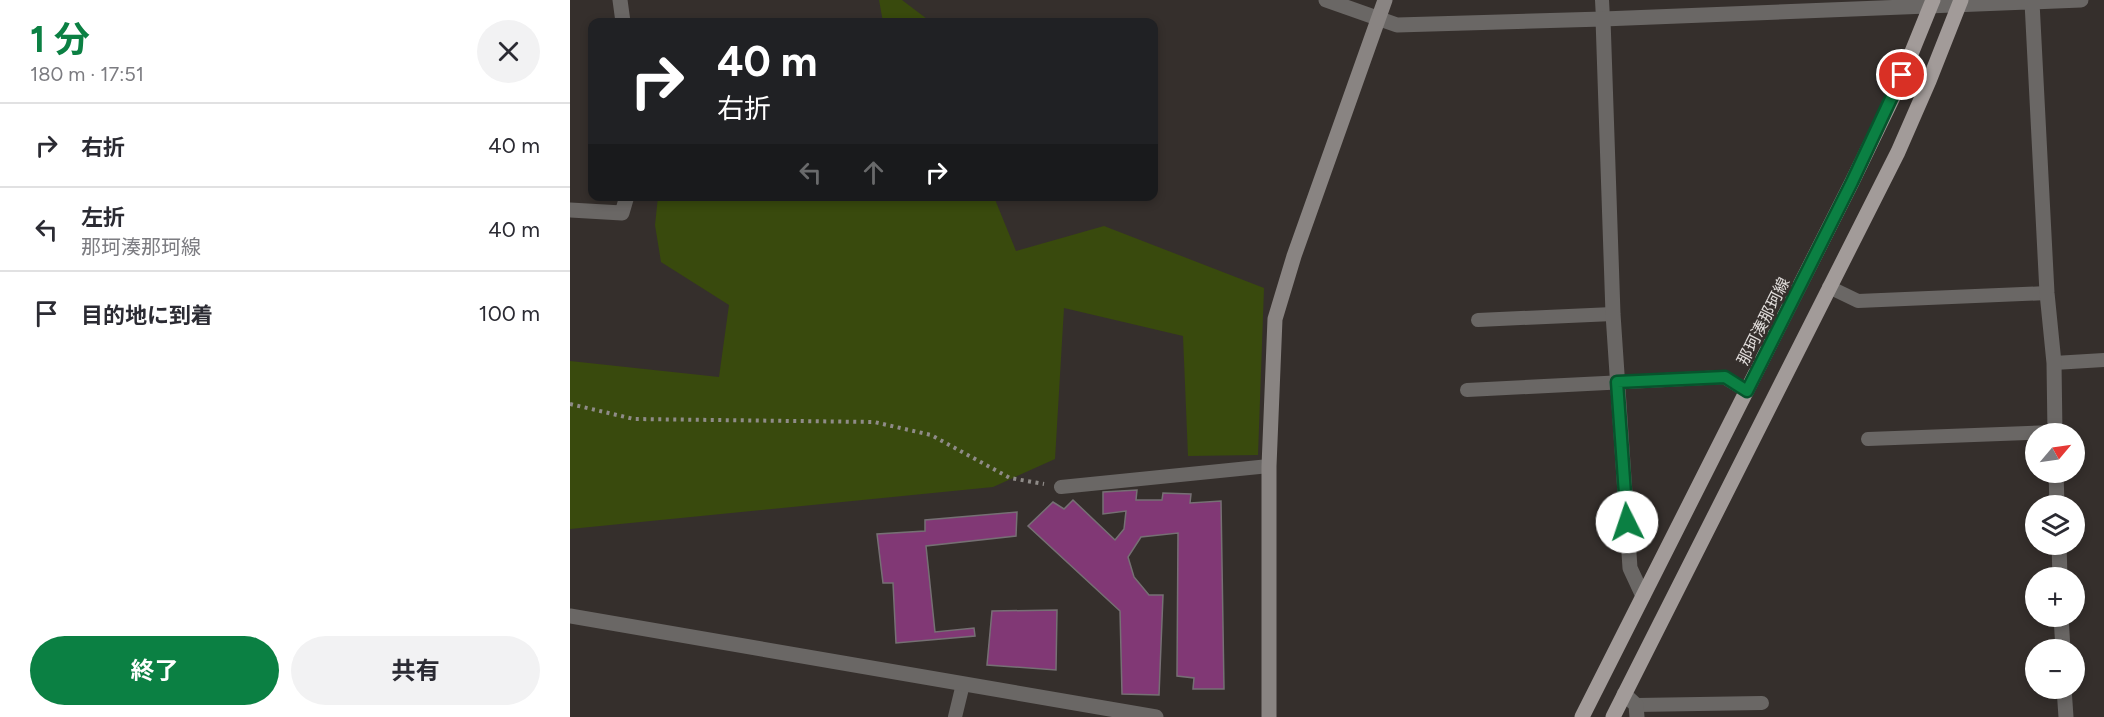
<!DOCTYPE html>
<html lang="ja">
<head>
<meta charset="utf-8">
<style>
  :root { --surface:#fff; --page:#f2f2f3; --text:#2b2b33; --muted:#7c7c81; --line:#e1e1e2; --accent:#0b8043 }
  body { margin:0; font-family:Figtree,"Noto Sans JP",sans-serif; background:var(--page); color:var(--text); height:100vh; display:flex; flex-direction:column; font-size:22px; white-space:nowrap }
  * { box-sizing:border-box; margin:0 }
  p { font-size:20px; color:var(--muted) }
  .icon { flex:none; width:33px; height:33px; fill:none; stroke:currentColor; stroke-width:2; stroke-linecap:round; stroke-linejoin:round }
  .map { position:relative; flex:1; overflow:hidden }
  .side { display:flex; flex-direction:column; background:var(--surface); width:570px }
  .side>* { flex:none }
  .hud { position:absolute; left:18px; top:18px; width:570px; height:183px; border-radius:12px; box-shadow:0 3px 9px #0003; background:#202124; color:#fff; overflow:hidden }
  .needle { width:39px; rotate:61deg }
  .buttons { position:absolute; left:1455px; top:423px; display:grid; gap:12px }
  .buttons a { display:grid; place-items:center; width:60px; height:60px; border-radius:50%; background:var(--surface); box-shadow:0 3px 9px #0003; font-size:30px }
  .pin { position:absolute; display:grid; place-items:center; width:51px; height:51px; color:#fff; margin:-26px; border:3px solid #fff; border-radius:50%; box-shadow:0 2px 6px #0007 }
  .me { position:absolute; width:66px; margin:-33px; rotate:356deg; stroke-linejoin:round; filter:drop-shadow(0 0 4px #0008) }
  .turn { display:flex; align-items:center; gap:21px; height:126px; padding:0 30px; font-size:27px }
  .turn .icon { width:78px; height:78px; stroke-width:2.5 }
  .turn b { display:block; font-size:42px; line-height:51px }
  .lanes { display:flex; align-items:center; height:57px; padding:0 30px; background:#0003; justify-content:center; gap:30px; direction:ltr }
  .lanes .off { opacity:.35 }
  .round { display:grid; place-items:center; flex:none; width:63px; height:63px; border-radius:32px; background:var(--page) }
  .headline { display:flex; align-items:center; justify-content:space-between; height:102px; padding:0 30px }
  h1 { font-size:36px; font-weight:700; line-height:45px; color:var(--accent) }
  .button { display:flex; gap:12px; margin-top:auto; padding:12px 30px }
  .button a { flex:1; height:69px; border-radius:36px; background:var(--accent); color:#fff; font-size:24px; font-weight:700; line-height:69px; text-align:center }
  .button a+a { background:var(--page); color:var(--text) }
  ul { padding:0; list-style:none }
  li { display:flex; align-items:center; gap:18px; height:84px; padding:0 30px; border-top:2px solid var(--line) }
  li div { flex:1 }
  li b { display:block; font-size:22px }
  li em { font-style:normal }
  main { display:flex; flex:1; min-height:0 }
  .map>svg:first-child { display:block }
  .green { fill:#394a0d }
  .building { fill:#813875; stroke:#767074; stroke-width:1.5 }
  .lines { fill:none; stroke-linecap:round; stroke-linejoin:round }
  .path { stroke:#8f8b88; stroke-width:4; stroke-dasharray:3 4.5; stroke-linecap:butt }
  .lane { stroke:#6a6765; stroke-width:14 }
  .street { stroke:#6a6765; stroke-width:15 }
  .secondary { stroke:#898482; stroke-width:15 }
  .primary { stroke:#a29b99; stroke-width:15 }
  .route-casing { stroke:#07532c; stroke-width:15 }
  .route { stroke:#0b8043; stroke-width:10 }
  .labels { text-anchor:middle; stroke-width:6; stroke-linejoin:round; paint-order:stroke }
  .street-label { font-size:16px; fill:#e1dddb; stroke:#352f2c }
</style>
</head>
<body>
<main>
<section class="side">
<div class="headline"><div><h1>1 分</h1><p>180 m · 17:51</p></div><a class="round"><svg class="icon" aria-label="close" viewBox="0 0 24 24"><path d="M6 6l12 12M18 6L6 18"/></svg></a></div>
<ul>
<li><svg class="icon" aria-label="right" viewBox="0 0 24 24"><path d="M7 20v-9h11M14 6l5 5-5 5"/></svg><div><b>右折</b></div><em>40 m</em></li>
<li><svg class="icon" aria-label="left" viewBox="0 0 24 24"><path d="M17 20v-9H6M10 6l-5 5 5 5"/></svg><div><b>左折</b><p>那珂湊那珂線</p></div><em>40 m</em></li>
<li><svg class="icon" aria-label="arrive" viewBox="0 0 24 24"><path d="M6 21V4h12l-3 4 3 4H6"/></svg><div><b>目的地に到着</b></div><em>100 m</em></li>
</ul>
<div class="button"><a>終了</a><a>共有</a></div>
</section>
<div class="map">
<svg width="1534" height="717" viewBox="0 0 1534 717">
  <rect width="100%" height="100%" fill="#352f2c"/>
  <!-- green -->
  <path class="green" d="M309,0h23l29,22h-48z
    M88,197h336l22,54 88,-25 160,62 -6,167 -70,1 -5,-120 -119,-28 -9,151 -62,28 -423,42v-168l149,16 10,-72 -68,-43 -6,-37z"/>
  <!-- building -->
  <path class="building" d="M567,490l-1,10h26l1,-7 28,1 -1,9 31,-2 3,188h-31l1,-11 -17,-2 1,-143 -37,4 -13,20 6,20 15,18h14l-4,100 -37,-1 -2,-83 -92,-85 25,-24 11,7 9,-9 42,40 9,-11 2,-18 -23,3v-22z
    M447,512l-1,24 -90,10 9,86 39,-4 1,8 -79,7 -3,-60h-10l-6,-49 48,-3v-11z
    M487,610l-1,60 -69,-5 5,-54z"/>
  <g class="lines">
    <!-- path -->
    <path class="path" d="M0,404l64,15 240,3 57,13 79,43 34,6"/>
    <!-- lane -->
    <path class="lane" d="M1032,0l1,19
      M1259,287l29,14 189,-8
      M908,320l135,-6
      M1484,363l50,-3
      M897,390l257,-13 23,14
      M1298,439l187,-7
      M491,487l208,-21
      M1066,705l126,-2
      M385,717l8,-33"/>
    <!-- street -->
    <path class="street" d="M50,0l3,22
      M756,0l71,25 206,-6 478,-19
      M1462,2l15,291 7,70 1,71
      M1033,19l10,295 17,254 13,28
      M0,210l52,3 5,-17
      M1486,472l1,34
      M1489,544l1,34
      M0,616l586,101
      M1491,616l2,34
      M1494,688l2,29
      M1054,694l12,11 1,12"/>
    <!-- secondary -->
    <path class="secondary" d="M699,717v-251l6,-147 19,-63 91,-256"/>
    <!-- primary -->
    <path class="primary" d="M1012,717l270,-535 44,-91 37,-91
      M1043,717l285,-565 31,-71 32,-81"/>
  </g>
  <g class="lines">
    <!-- route casing -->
    <g class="route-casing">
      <path id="route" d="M1057,522l-10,-140 108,-5 22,14 105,-209 50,-107"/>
    </g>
    <!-- route -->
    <use href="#route" class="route"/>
  </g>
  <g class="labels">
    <!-- street labels -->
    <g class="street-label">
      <text transform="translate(1193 321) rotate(-63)" y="6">那珂湊那珂線</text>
    </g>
  </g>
</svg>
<div class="buttons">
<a><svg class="needle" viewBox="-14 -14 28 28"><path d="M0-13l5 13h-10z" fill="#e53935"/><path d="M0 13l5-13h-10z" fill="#7c7c81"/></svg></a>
<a><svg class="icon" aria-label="layers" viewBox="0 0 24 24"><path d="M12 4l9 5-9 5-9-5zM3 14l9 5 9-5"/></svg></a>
<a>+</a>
<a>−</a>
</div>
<div class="pin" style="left:1332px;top:75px;background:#d93025"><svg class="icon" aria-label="arrive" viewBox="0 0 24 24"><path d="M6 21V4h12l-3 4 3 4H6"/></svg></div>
<svg class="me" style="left:1057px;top:522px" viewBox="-20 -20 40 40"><circle r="19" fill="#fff"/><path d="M0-13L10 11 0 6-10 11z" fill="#0b8043"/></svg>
<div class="hud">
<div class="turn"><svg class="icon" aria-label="right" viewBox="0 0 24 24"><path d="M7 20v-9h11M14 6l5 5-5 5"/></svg><div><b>40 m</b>右折</div></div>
<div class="lanes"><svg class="icon off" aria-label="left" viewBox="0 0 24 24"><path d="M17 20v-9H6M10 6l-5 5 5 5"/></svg><svg class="icon off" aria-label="ahead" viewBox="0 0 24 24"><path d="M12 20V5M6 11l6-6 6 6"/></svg><svg class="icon" aria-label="right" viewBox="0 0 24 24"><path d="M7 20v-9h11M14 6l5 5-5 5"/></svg></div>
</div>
</div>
</main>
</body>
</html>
